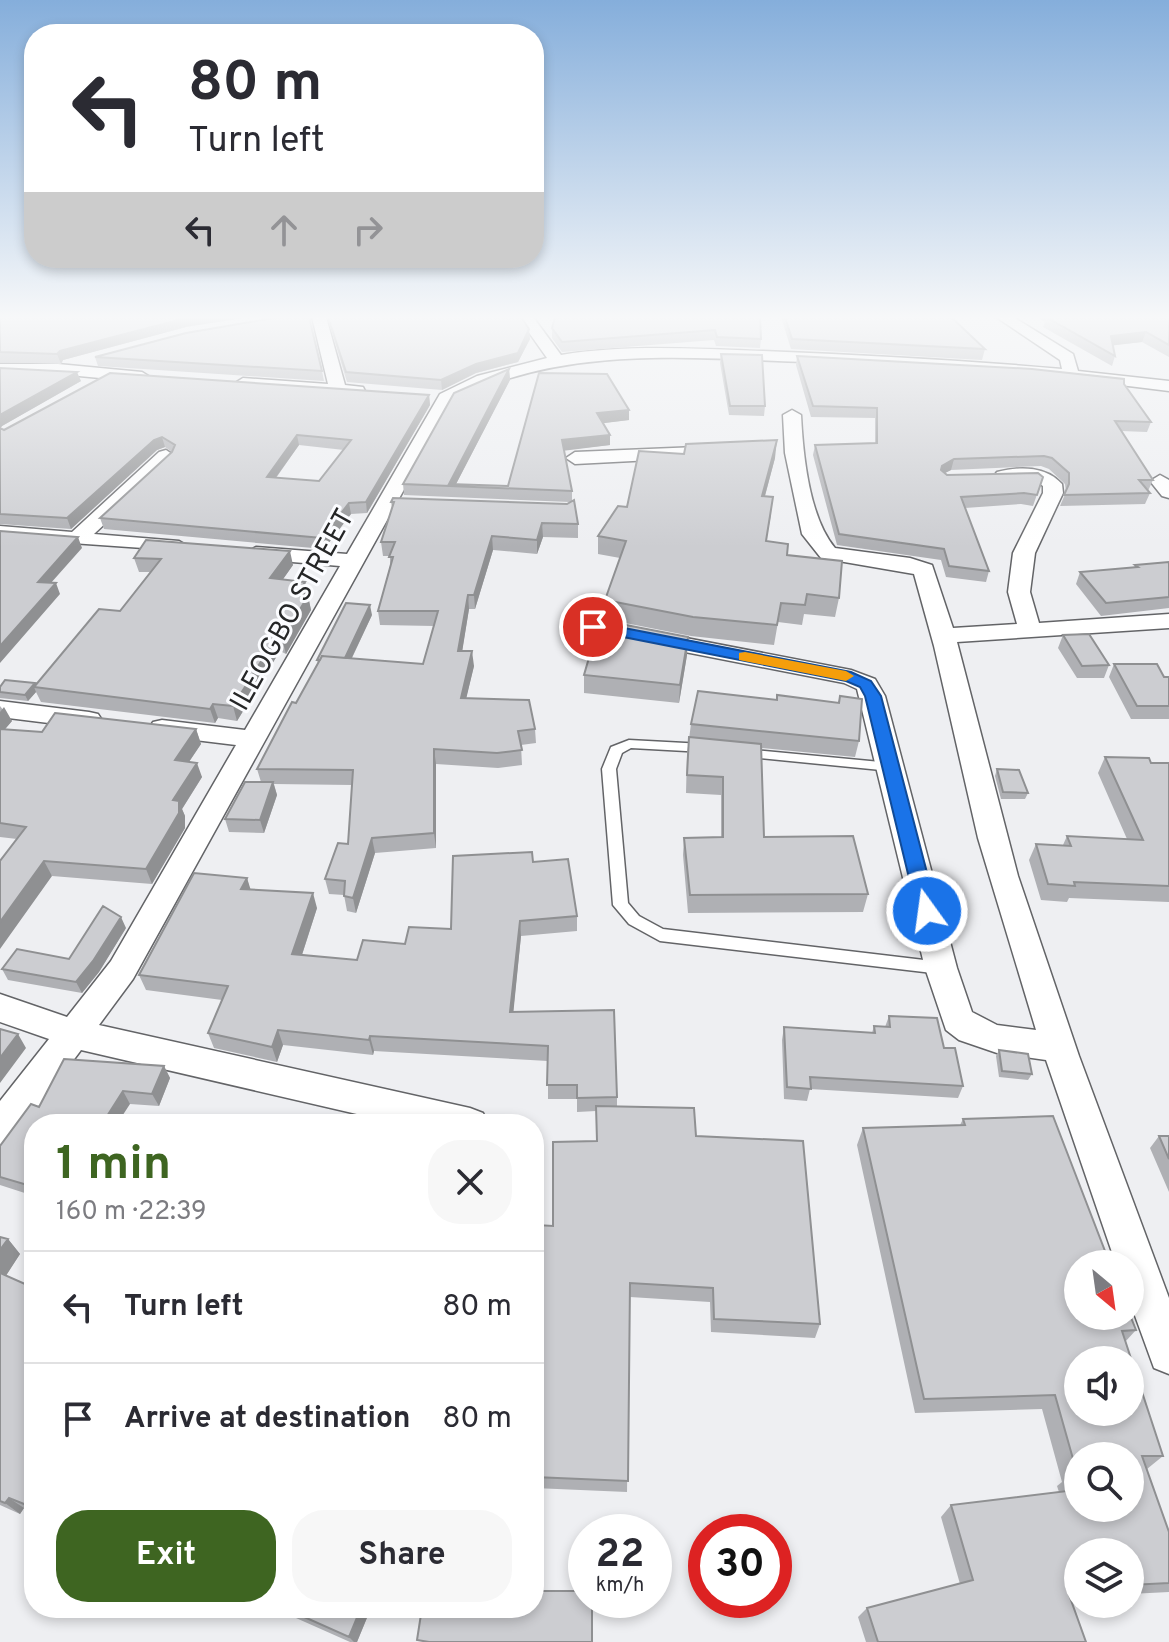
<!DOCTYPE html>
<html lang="en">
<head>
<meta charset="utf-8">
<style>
  :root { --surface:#fff; --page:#f7f7f7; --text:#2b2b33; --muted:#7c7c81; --line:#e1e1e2; --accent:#3e6521 }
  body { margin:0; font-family:Overpass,sans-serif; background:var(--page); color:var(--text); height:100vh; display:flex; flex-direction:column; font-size:30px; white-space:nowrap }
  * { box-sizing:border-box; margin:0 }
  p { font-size:26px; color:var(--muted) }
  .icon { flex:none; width:44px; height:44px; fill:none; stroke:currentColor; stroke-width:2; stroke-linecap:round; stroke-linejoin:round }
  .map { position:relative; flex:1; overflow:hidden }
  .details { position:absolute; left:24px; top:1114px; width:520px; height:504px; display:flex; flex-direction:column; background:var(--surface); border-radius:32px; box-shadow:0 4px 12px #0003 }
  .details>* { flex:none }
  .banner { position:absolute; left:24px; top:24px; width:520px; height:244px; border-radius:32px; box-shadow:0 4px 12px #0003; background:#fff; color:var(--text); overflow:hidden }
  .needle { width:52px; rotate:151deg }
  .buttons { position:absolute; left:1064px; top:1250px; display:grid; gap:16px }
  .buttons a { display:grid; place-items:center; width:80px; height:80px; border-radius:50%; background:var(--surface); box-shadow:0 4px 12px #0003; font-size:40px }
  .speed { position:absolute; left:568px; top:1514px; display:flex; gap:16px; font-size:40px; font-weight:700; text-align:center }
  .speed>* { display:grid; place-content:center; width:104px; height:104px; border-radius:50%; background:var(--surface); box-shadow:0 4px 12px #0003; line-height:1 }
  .speed small { font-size:20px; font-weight:400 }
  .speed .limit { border:12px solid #d22; background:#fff; color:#111 }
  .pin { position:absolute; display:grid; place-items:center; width:68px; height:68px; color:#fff; margin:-34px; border:4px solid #fff; border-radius:50%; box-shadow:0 2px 8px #0007 }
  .me { position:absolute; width:88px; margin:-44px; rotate:346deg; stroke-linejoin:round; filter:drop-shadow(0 0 6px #0008) }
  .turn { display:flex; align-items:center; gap:28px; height:168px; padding:0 32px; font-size:36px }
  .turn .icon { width:104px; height:104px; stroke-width:2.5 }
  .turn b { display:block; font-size:56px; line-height:68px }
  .lanes { display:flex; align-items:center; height:76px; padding:0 32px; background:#0003; justify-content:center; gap:40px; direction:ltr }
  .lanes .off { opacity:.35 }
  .round { display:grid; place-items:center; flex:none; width:84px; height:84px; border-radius:32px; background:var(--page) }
  .summary { display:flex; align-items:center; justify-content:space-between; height:136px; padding:0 32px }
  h1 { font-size:48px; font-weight:700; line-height:60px; color:var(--accent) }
  .cta { display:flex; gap:16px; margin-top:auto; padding:16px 32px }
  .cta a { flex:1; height:92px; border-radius:32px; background:var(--accent); color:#fff; font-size:32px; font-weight:700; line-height:92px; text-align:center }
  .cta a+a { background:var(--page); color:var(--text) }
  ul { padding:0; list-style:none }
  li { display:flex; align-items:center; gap:24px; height:112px; padding:0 32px; border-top:2px solid var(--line) }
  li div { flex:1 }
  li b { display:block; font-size:30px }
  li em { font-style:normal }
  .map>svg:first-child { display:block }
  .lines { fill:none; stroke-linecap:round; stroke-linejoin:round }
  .service-casing { stroke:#636467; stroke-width:3 }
  .minor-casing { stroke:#636467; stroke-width:3 }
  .service { fill:#fff; fill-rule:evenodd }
  .minor { fill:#fff; fill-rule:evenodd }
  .wall { fill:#afb0b4; fill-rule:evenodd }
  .shaded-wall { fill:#8f9092 }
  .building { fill:#cccdd1; stroke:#8f9092; stroke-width:2; fill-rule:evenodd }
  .route { fill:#1a73e8; stroke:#114b97; stroke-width:2 }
  .slow { fill:#f59e0b }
  .labels { text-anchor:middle; stroke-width:6; stroke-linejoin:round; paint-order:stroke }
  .street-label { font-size:28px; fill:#252627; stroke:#fbfcff }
</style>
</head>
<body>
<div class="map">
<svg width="1169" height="1642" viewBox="0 0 1169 1642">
  <rect width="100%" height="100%" fill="#eeeff2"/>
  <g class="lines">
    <!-- service casing -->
    <g class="service-casing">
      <path id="service" d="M629,740l75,4 7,4 -7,4 -73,-4 -9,5 -6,16 12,134 11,13 24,13 278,33 6,1 2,5 -2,5 -6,1 -281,-33 -31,-17 -16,-19 -11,-136 9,-22z
        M744,749l147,14 7,4 -7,4 -152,-15 -2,-3 2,-3z"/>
    </g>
    <!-- minor casing -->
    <g class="minor-casing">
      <path id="minor" d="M312,317h14l19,68 18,2 2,4 -2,4 -126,-8 -2,-4 8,-5 85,6z
        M518,317h15l28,38c66,-11 135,-6 202,-4 100,4 199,9 299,18l-2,-9 -64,-43h17l60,37 5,17 91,10v10c-121,-15 -242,-24 -364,-29 -120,-4 -242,-17 -352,39l-320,578 -34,46 371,83 13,5 5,11h-88l-319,-74 -68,91 -13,4v-44l49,-62 -49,-17v-28l67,23 44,-56 125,-216 -74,-9 -9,-2 -4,-6 4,-6 9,-2 83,10 95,-164 -84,-7 -11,-6 11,-6 91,7 93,-160 37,-18 70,-18z
        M0,364h58l84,8 8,5 -8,5 -84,-8h-58z
        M792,410l9,5c2,40 8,102 34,133l75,10 22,7 21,63 64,-4 -9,-32 5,-39 30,-60v-7l-7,-5 -39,-1 -3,-4 3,-4c23,-6 49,-6 65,12l1,9 -28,60 -5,39 9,31 130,-9v14l-212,14 61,234 61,180 90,242v76l-15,-6 -24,-66v-38h-14l-70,-204 -49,-7 -38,-13 -13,-10 -21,-62 -68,-279 -13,-6 -251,-49 -8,-2 -3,-5 3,-5 8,-2 258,50 24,9 10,17 72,272 15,44 25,13 39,5 -58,-192 -44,-192 -20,-72 -93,-16 -19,-24 -17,-81 -2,-38z
        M722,446l9,6 -2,4 -154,8 -9,-6 9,-6z
        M166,450l9,6 -2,4 -79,74 85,7 10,6 -3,4 -186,-13v-12l72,6 87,-80z
        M1160,475l9,5v18l-7,-2 -12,-15z
        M0,701l89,11 9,2 4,6 -4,6 -9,2 -89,-11z"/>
    </g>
    <!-- service -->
    <use href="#service" class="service"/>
    <!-- minor -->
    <use href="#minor" class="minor"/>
  </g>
  <!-- wall -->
  <path class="wall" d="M0,317l186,10 -123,33 -2,4 -61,-2z
    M327,317h194l9,22 -12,23 -42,11 -34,17 -95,-8z
    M760,317l1,22 -1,9 -44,-2 -2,-6 -152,12 -10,-14v-10z
    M781,317h170l34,32 -3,11 -191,-11z
    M1037,317h132v40l-27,-15 -29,3 2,11 -3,10 -69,-39 2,-5z
    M721,354l44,52 -1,10 -35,-1 -9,-52z
    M797,356l327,28 27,38 -4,10 -26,-1 32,49 -5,11 2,2 -5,11 -85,2 6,-14 -1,-8 -16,-15 -8,-3 -90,4 -6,3 2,2 96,2 -10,29 -12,-2 -56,4 24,63 -3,11 -40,-5 -5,-17 -104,-15 -24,-90 2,-10 60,-2v-25l-64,-1 -15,-52z
    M95,357l227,14 2,10 -226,-15z
    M0,368l81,13 -79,45 -2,2 4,2 425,-35 1,10 -63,108 -16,1 -27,35 -220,-20 -4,-11 72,-66 -7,-5 -8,3 -86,79 -71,-5zM299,445l45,5 -25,31 -43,-3z
    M509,369l1,11 -54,104 52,2 31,-113 90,47 -26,3 7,12v10l-46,5 8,41v11l6,22v14l-35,-1 -6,17 -44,-4 -18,59h-6l-7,42 12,15 -8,32 69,31 1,14 -15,2 1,20 -24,3 -62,-4v84l-61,5 -19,60 -9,-2 -3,-16 -15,-1 -4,-15 23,-35 4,-59 -78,-1 3,11 -13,38 -35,-1 -4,-13 36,-37 -4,-13 61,-105 -1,-4 55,-45 -20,43 71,6 11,-38 -54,-1 -2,-14 12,-45v-10h-7l-2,-14 11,-34 -1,-6 176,2 3,-2 -166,-7 -1,-11z
    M775,458l-10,38 6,19 -5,26 21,14 52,43 -4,19 -31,-3 -2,11 -24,-3 -4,23 -83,-9 -86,-17v-19l15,-42 -22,-4v-18l29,-29z
    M134,558l159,7 -10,14 22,3 6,28 -25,44 -6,-3 -43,70 -19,-3 -3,5 -174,-21 -5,-10 -8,9 -28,-3v-11l35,-4 1,2 84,-74 30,-39h-11z
    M1169,562v46l-68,8 -25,-32 4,-12 54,-4 1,-3z
    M1063,635l46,30 -5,13h-27l-19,-30z
    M687,655l-8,48 -95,-10v-18z
    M1114,664l55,13v42h-38l-22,-42z
    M840,696l19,45 -4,16 -94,-9 3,89 104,57 -5,18 -175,1 -5,-58 1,-17 37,-1v-42l-35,-2 1,-39 4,-30 86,-24 61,3z
    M0,706l12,15 -7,8 37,3 154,-3 5,15 -12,18 13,15 -20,32 3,7v12l-33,56 -100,-8 -35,-37 -17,-2z
    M1105,757l46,6h18v139l-100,-4 -2,4 -26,-2 -12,-40 7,-16 27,1 4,-9 60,3 -29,-66z
    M997,769l31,24 -3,6h-24l-6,-23z
    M533,862l44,54v15l-56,5 -8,76 104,85v10l79,29 124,188 -5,14 -104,-6 -1,-30 -80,-5 -3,195 -93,-4v-153l5,1 3,-44h-8v-35l19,-31 43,-85v-30l-19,1v-13h-29v-38l-174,-10 -1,4 -90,-10 -6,17 -63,-14 -6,-15 14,-33 -76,-10 -7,-15 108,-97 3,12 67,18 -15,47 55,5 94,-31z
    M126,928l-27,44 -17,21 -74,-13 -6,-11 67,-10z
    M889,1016l55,32 19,38 -5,12 -148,-9 -3,12 -23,-2 -2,-59 2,-13 88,6 2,-7 11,1z
    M999,1050l33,24 -4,6 -29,-3 -3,-21z
    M164,1066l6,12 -11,28 -29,-2 -96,20v72l-34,-11v-39l39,-39z
    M963,1119l173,211 -11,12 38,114 -16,13 22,63v60l-39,2v-42h-52v45l-8,1 16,44h-220l-8,-25 9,-9 93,-24 -19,-67 10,-12 108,-13 -2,-6 5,-4 -20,-73 -127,4 -58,-268 6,-17 97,-3z
    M1159,1136h10v56l-19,-44z
    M0,1237l8,2 12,15 -14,21 28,13v224l-10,-4 -4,6 -20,-9z
    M276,1608h95l-14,34h-7l-72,-32z"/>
  <!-- shaded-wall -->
  <path class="shaded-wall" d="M190,317h60l-64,10 -123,33 -2,4 -4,-10 3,-3z
    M529,329l1,10 -12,23 -42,11 -34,17 -1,-10z
    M1146,332l-4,10 -34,4 3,-10z
    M509,369l1,11 -55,106 -6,-2z
    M77,372l4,9 -79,45 -2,3v-14z
    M429,395l1,10 -63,108 -1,-11z
    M629,410v10l-32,4v-11z
    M297,435l2,10 -30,42 -2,-10z
    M610,435v10l-48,6v-11z
    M162,437l3,10 -8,3 -86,79 -4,-11 87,-78z
    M777,440l-2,18 -15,56 2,-18z
    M954,459l-3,11 -12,6 3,-10z
    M349,503l2,11 -27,35 -2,-11z
    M542,523l1,14 -6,17v-14z
    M492,536l1,14 -18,59 -1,-14z
    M78,537l4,11 -40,45 -4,-11z
    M290,551l3,14 -19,27 -4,-14z
    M305,582l3,14 -13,-1z
    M56,583l4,11 -60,69v-17z
    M468,595l1,14 -9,56 -2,-14z
    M308,596l3,14 -25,44 -4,-15z
    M370,605l2,10 -27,57 -2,-10z
    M277,636l3,15 -43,70 -4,-15z
    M688,637l-1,18 -8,48 1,-18z
    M472,651l2,15 -11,46 -2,-14z
    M35,683l2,5 -3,-1 2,5 -8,9 -3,-6z
    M213,704l5,14 -3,5 -5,-14z
    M4,707l8,14 -12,14v-23z
    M196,729l5,15 -21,31 -5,-15z
    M434,749l2,15v84l-2,-15z
    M197,763l5,14 -20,32 3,7v12l-33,56 -6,-15 27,-69z
    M273,782l4,13 -13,38 -4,-13z
    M372,838l3,15 -19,60 -3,-15z
    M44,861l8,15 -52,73v-27z
    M247,878l5,16 -11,-5z
    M313,893l4,15 -20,62 -5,-16z
    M121,917l5,11 -27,44 -17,21 -6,-11z
    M520,921l1,15 -9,90 -2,-14z
    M278,1030l5,15 -6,17 -5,-15z
    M18,1034l8,14 -26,35v-25z
    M370,1036l4,15 -1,4 -4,-15z
    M164,1066l6,12 -11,28 -7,-12z
    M123,1091l7,13 -13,20h-15z
    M8,1239l12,15 -18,28 -2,-2v-30z
    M9,1498l15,10 -4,6 -15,-11z
    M361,1608h10l-14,34h-3l-5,-5z"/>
  <!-- building -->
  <path class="building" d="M0,317h190l-130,34 -3,3 -57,-2z
    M280,317h29l13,54 -227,-14 91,-24z
    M328,317h193l8,12 -11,24 -42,11 -35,16 -95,-8z
    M555,317h205l1,22 -44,-2 -2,-7 -153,12 -10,-14z
    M785,317h166l34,32 -193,-10z
    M1046,317h123v28l-23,-13 -35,4 4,20z
    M721,354l41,1 3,51h-35z
    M797,356l235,13 92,10v5l27,38 -36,-1 38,59h-14l11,13 -86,2 5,-11v-11l-17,-15 -8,-2 -90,3 -12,7 -1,4 6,5 91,-2 5,4 -6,18 -13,-2 -63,4 28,74 -40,-5 -5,-17 -105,-15 -24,-89 62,-2v-35l-64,-2z
    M0,368l77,4 -77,43z
    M509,369l-60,115 59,2 31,-113 68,1 22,36 -32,3 13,22 -48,5 10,51 -169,-7 51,-91z
    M110,373l319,22 -63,107 -17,1 -27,35 -222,-20 72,-66 3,-7 -13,-8 -8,3 -87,78 -67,-4v-86l4,2zM297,435l54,5 -32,41 -52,-4z
    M777,440l-15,56 11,1 -7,44 22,3 -1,11 55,6 -3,37 -32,-4 -2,11 -24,-2 -4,22 -84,-8 -88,-17 21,-59 -28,-5 20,-30 9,1 12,-56 45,3 2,-10z
    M393,498l174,6 7,-4 4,24 -36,-1 -5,17 -45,-4 -18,59h-6l-10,56h14l-11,47 68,2 6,29 -17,2 4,19 -25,3 -63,-4v84l-62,5 -19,60 -9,-2 1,-15 -20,-2 13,-36 10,1 5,-74 -96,-1 35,-67 4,1 26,-47 101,8 15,-53h-60l15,-54h-4l6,-15h-14l13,-40h-3z
    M0,531l78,6 -40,45 18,1 -56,63z
    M146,540l144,11 -20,27 35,4 -10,13 13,1 -26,43 -5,-3 -44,70 -20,-2 -3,5 -176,-22 65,-78 21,2 41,-52 -27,-1z
    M1169,562v35l-63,6 -26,-31 58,-5 -3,-2z
    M346,603l24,2 -25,53 -23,-2 -2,4h-3z
    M600,620l88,17 -8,48 -96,-10z
    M1089,634l20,31 -27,1 -19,-31z
    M1114,664h43l7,13h5v29h-32z
    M5,680l30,3 -10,12 -25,-3v-5z
    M698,691l79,9v-5l62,8 1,-7 22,3 -3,42 -168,-17z
    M55,713l141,16 -21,31 22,3 -24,37 6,1v12l-33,56 -102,-8 -44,61v-61l26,-34 -26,-4v-94l42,3z
    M689,737l72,7 3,93 89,-1 15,58 -178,1 -6,-57 39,-1v-60l-36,-2z
    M1105,757l44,1 2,5h18v123l-95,-4 1,4 -27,-2 -12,-40 35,2 -4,-10 76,4z
    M997,769l22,1 9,23 -25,-1z
    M245,782h28l-13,38 -35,-1z
    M532,852l1,10 35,-3 9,57 -57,5 -10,91 104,-2 3,87 -40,1v-13h-30l1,-39 -178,-10 -1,4 -91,-10 -6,17 -64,-14 20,-47 -89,-11 55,-102 53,5 -6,11 72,4 -21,61 65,6 6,-20 42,4 4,-17 42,2 2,-73z
    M103,906l18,11 -28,44 -17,21 -74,-13 15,-20 52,10z
    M889,1016l48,2 7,30h11l8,38 -153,-9 1,12 -24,-2 -3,-60 91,6 -1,-7 16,1z
    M0,1029l18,5 -18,24z
    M999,1050l29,4 4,20 -30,-3z
    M64,1059l100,7 -12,28 -29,-3 -21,33h-68v63l-34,-10v-31l31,-42 8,3z
    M596,1106l98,2 2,28 107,5 17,183 -106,-5 -1,-31 -83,-5 -2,198 -94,-4v-142l5,1 4,-58h-9v-21l3,-32 16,1v-84l44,-1z
    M1053,1116l57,148h-32v52h52v-1l6,15 -14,1 41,125h-21l27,76v51l-39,2v-33h-52v36l-11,1 19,53h-208l-11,-34 106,-28 -22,-75 125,-15 -5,-17h6l-22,-78 -131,4 -61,-271 102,-3 -2,-6zM1078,1360h52v52h-52zM1078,1456h52v52h-52z
    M1159,1136h10v23z
    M0,1237l8,2 -8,11z
    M0,1273l34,15v220l-25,-10 -4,5 -5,-2z
    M534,1591h52v9h6v42h-163l-12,-2 5,-32h112z
    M284,1608h77l-12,29z"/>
  <!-- sky -->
  <linearGradient id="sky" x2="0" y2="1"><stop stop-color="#85aedb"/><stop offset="0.58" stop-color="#f7f8f9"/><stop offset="1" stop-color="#f7f8f9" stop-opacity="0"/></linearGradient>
  <rect width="1169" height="547" fill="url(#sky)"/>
  <!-- route -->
  <path class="route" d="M593,622l258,50 20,9 10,15 56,215 -3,5h-14l-3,-5 -52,-215 -5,-9 -14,-6 -258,-51 -2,-3z"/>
  <!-- slow -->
  <path class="slow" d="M745,652l101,19 8,5 -8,5 -107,-21v-7z"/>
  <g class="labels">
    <!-- street labels -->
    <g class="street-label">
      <text transform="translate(291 609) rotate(-61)" y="10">ILEOGBO STREET</text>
    </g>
  </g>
</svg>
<div class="buttons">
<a><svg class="needle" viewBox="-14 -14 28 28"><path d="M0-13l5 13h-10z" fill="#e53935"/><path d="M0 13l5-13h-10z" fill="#7c7c81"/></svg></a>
<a><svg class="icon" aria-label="sound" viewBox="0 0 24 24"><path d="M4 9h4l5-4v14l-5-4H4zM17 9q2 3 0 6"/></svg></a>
<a><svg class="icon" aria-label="search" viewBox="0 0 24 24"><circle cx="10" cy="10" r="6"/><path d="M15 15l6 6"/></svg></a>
<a><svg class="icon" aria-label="layers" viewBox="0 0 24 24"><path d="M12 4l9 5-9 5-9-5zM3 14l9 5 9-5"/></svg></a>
</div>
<div class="speed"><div>22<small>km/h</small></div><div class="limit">30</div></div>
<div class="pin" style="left:593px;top:627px;background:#d93025"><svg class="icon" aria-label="arrive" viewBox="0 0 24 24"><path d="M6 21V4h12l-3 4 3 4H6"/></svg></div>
<svg class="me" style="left:927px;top:911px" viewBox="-20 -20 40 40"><circle r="17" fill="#1a73e8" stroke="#fff" stroke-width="3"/><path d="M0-11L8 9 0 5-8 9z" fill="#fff"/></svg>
<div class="banner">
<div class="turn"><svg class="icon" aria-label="left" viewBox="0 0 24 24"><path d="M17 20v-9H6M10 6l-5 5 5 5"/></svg><div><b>80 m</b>Turn left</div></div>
<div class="lanes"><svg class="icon" aria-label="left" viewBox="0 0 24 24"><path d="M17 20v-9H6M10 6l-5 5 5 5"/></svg><svg class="icon off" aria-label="ahead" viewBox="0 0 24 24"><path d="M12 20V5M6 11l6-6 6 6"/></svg><svg class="icon off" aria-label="right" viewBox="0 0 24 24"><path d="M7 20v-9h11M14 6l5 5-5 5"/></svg></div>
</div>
<section class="details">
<div class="summary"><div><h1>1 min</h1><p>160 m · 22:39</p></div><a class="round"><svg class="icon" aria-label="close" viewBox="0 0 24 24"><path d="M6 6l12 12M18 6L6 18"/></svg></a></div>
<ul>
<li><svg class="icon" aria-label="left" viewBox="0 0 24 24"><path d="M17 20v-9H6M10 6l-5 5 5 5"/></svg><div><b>Turn left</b></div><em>80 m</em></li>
<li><svg class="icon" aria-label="arrive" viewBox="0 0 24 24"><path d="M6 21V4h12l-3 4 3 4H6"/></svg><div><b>Arrive at destination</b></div><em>80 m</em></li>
</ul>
<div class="cta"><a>Exit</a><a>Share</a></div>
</section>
</div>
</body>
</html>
